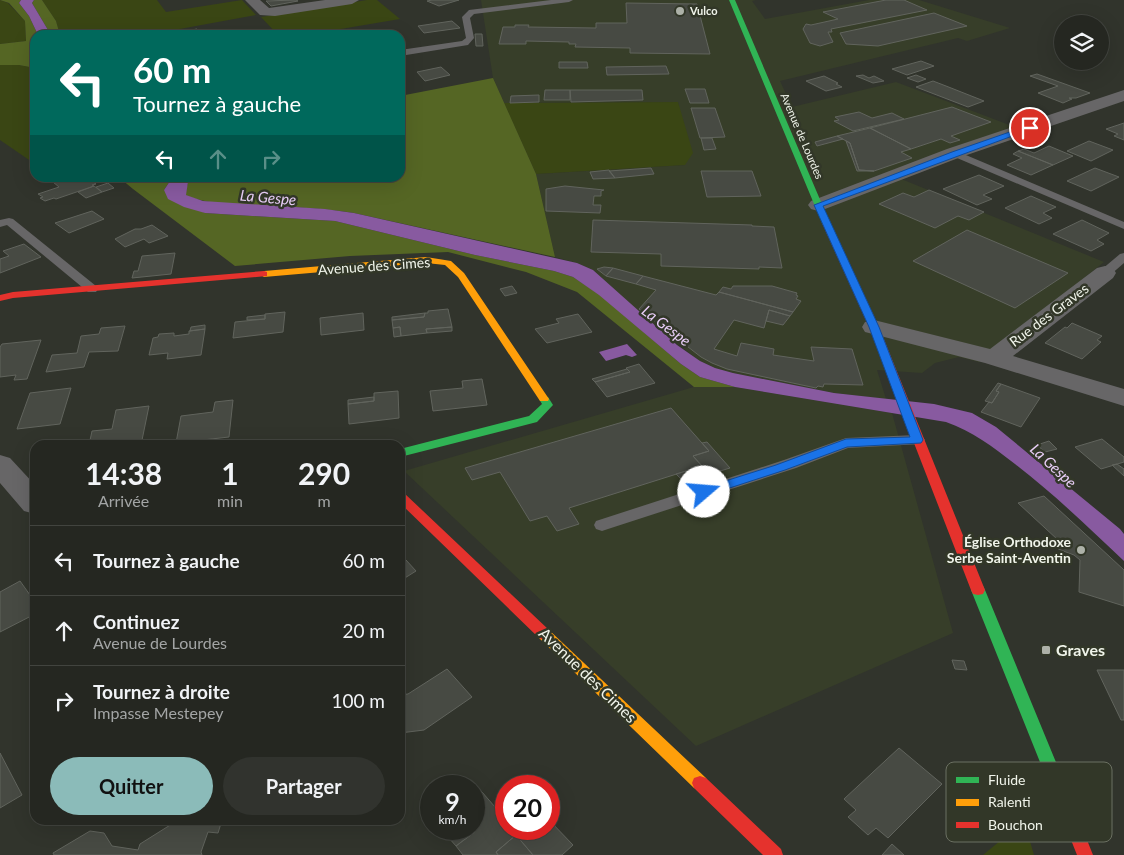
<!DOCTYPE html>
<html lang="fr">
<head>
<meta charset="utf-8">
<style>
  :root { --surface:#252721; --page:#31332e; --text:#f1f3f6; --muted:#a3a5a5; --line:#42443f; --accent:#8bbbb9 }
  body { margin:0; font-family:Lato,sans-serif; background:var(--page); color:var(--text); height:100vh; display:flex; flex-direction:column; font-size:19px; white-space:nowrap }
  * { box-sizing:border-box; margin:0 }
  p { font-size:16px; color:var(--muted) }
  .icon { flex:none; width:28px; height:28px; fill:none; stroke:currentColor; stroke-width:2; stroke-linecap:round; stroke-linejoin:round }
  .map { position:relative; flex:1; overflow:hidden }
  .drawer { position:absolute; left:30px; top:440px; width:375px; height:385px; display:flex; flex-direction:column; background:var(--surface); border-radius:15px; box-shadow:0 5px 20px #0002,0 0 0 1px var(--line) }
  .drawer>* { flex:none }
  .top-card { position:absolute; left:30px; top:30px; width:375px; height:152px; border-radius:15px; box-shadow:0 5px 20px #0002,0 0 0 1px var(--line); background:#00695c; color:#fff; overflow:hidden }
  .tools { position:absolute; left:1054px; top:15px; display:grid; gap:10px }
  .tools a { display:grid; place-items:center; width:55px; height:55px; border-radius:50%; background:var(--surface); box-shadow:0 5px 20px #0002,0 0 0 1px var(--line); font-size:25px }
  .speed { position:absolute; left:420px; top:775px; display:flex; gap:10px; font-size:25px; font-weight:700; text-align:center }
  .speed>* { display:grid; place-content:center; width:65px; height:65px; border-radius:50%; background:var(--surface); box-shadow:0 5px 20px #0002,0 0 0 1px var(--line); line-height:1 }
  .speed small { font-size:12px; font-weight:400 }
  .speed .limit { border:8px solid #d22; background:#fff; color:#111 }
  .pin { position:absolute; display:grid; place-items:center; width:42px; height:42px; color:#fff; margin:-21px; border:2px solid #fff; border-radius:50%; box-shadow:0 1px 5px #0007 }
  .me { position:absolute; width:55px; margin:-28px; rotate:72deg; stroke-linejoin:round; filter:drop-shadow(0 0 4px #0008) }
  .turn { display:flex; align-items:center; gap:18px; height:105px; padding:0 20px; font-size:22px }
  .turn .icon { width:65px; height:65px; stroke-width:2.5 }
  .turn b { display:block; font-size:35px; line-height:42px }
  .lanes { display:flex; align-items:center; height:48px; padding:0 20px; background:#0003; justify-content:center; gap:25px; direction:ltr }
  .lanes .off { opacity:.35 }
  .eta { display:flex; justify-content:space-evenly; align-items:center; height:85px; text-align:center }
  .eta b { font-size:30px; font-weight:700; line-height:35px }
  .primary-button { display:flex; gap:10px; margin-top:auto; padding:10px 20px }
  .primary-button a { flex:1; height:58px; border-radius:30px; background:var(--accent); color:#111; font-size:20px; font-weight:700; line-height:58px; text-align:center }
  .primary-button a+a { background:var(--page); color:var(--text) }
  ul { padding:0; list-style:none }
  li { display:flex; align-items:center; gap:15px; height:70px; padding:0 20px; border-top:1px solid var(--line) }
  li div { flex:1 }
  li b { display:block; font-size:19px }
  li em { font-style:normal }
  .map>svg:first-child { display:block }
  .built { fill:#373e29 }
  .green { fill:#3a4614 }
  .forest { fill:#556624 }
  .water { fill:#885aa0 }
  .building { fill:#474a43; stroke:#61645d }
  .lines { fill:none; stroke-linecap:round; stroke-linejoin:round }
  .lane { fill:#676667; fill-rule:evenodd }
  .street { fill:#676667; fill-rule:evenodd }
  .fast { fill:#30b455; fill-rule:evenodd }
  .slow { fill:#ff9f0a; fill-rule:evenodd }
  .jam { fill:#e5322d; fill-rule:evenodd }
  .route { fill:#1a73e8; stroke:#114b97 }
  .poi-dot { fill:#adb1a8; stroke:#323728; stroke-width:2 }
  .labels { text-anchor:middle; stroke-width:5; stroke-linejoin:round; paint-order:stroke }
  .far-poi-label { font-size:11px; font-weight:bold; fill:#f0f4ea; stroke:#323728; text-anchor:start }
  .far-street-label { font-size:11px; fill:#f0f4ea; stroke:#323728 }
  .street-label { font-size:14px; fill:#f0f4ea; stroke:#323728 }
  .poi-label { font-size:14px; font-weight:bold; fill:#f0f4ea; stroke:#323728; text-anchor:end }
  .water-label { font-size:15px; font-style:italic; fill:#eacff9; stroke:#323728 }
  .near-poi-label { font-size:16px; font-weight:bold; fill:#f0f4ea; stroke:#323728; text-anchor:start }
  .near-street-label { font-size:16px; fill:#f0f4ea; stroke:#323728 }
  .key { fill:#323728; stroke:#6b7062; stroke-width:1 }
  .key-label { font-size:14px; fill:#f0f4ea }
</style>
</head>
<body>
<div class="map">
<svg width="1124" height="855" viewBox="0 0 1124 855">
  <rect width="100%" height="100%" fill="#31342c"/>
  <!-- built -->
  <path class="built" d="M481,0h275l-4,1 13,18 104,-19h50l91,28 -43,13 -9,-3 -178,43 12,26 104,-25 124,47 -131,45 215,88 -125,100 -20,-5 -24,6 -13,10 -45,-3 9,29 -52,-6 -101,-20 -18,-5 -15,-7 -45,-34 -62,-57 -16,-7 -22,-6 -19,-83 149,-9 -7,-63 -174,1 -11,-25z
    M694,387h41l157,26 61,220 -257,113 -292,-275z"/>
  <!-- green -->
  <path class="green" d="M0,0l8,3 17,18 1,20 -26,3z
    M42,0h115l9,12 76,-12 14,15 -109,20h-87l-4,-14z
    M367,0h10l23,19 -95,16h-27l-17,-18z
    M0,65h19l16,3v96l-35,-24z
    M678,102l15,51 -8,12 -149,9 -32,-71z
    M1024,821l10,34h-51z"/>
  <!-- forest -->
  <path class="forest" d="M0,0h21l-2,3 10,13 9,19h-3v33l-16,-3h-19v-21l26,-3 -1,-20 -16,-18z
    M34,0h8l14,21 4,14h-9l-19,-32z
    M493,78l43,96 19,83 -201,-44c-32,-5 -64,-6 -96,-8 -24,-1 -50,0 -73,-10l3,-13 4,-4h208v-82z
    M122,178h50l-8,12 41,23 130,8 140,34 79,16 19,6 27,18 81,69 19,13 35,10h-41l-117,-95 -51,-20 -78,-20 -98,4 -115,10 -102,-77 -12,-10z"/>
  <!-- water -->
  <path class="water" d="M21,0h13l-2,3 19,32h-13l-9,-19 -10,-13z
    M172,178h20l-4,4 -2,13 17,6 122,8 29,4 223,50 16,7 84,75 23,16 15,7 18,5 101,20 100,11 38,9 24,14 124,102 4,5v27c-36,-34 -70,-67 -109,-97 -22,-17 -43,-33 -69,-42l-211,-35 -35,-10 -19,-13 -82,-69 -26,-18 -19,-6 -79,-16 -140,-34 -130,-8 -21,-6 -16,-8 -4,-9z
    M627,344l10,11 -5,2 -6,-2 -20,6 -7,-9z"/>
  <!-- building -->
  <path class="building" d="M296,0l2,1 -27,5 -5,-5z
    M432,0h27l-20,6 -12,-5z
    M886,0h18l23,10 -96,19 1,3h-4l5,10 -13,4 -10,-3 -7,-14 3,-5 5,1 27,-6 -15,-7z
    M626,3l71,1 13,50 -80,-1v-5l-55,-1 1,-3h-7v-2l-43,-1v3h-27l4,-17h12v-2h14l-1,2 68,1v-5h31z
    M934,13l33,13 -89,20 -32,-2 -6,-11z
    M452,21l8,7 -36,5 -6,-7z
    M197,29l5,5 -39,1z
    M475,34h7l1,12h-7z
    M921,61l13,5 -27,9 -15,-6z
    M559,62h28l1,6h-29z
    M666,66l3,8 -62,1 -1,-8z
    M441,67l9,8 -25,6 -8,-9z
    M1037,74l53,19 -14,5h-7l3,1 -9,4 -25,-10 20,-7 -28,-10z
    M863,75l6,3 5,-2 10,5 -11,2 -17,-7z
    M916,75l10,4 -8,3 -11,-4z
    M824,76l14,7 -2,1 6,3 -16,4 -20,-10z
    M933,81l13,5 38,15 -16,6 -52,-20z
    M685,89h20l4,14h-19z
    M545,90h25v10h-26z
    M570,90h72l1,10 -72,2z
    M539,95v7l-29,1 1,-7z
    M952,107l39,15 -40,14 9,4 -10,3 -9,-4 -30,10 -41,-21z
    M691,108h24l10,29 -25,1z
    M859,112l13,6 20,-5 12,6 -51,12 -19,-10 5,-1 -4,-3z
    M1124,123v17l-10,-4 4,-2 -12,-5z
    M870,128l41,21 -10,3 11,6 -38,13 -15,-1 -9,-27 -13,-7z
    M837,136l6,3 -26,7 -2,-4z
    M701,138h11l4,11 -12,1z
    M846,141l4,2 9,27 15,1h-17z
    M1089,141l24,9 -22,11 -24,-10z
    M1049,146l24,10 -20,9 -35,-14 6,-2 10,4z
    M1018,151l35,14 -22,10 -24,-10 15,-7 -9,-4z
    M651,168l3,6 -39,4 -6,-7z
    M1095,168l24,9 -28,14 -24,-10z
    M609,170l6,8 -22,1 -3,-7z
    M701,171h51l9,25 -54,1z
    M979,175l25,11 -21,9 9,4 -15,6 -34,-16z
    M67,178h20l9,6 -4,1 2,1 -38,13 -2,-1 -9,3 -5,-3 3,-1 -5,-3 21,-7 -6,-5z
    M108,183l6,5 -12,4 -6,-5z
    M94,186l8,6 -16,6 -8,-6z
    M565,186l39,4 -3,1v5h-7l-1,9h8l-1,8 -54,-2v-22z
    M929,190l55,22 -15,8 -11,-4 -23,12 -56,-24 24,-11 11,4z
    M1031,196l25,11 -13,6 9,5 -13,6 -34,-16z
    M92,211l12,8 -35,14 -14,-10z
    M593,220l159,5v1l22,1 8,41 -23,-1v2l-98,-3v-12l-70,-2z
    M1082,220l27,13 -12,7 7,4 -13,7 -38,-17z
    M152,225l16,11 -19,7 -5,-4 -19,8 -10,-8 20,-10h6z
    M967,230l101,43 -53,35 -102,-47z
    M24,244l17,13 -41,16v-14l9,-3 -6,-5z
    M175,253l-4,21 -39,4 2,-7h4l4,-15z
    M604,267l9,1 -7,8 -9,-7z
    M613,268l30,8 -7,8 -30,-8z
    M643,276l73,19 3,-3 74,20 -3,4 -21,-6 -5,18 -30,-8 -20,29 23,7 4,-13 33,6 -1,6 41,6 -3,-14 41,2 11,36 -39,-1 -1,3 -5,-1 -2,2 -89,-19 -15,-6 -11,-6 -62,-48 17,-19 -20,-6z
    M512,286l5,7 -12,3 -5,-7z
    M733,286h39l25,7 -1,2 2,1 -2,3 5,2 -8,11 -74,-20 4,-5 8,2z
    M448,309l4,18 -26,2 1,4 -26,3 -1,-9 -7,1 -1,-8 32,-3 1,-4h3v-2z
    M769,310l21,6 -7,9 -17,-4z
    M285,312l-2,20 -50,6 2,-16 30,-3v-5z
    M363,313l1,17 -43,5 -1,-17z
    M425,313l-1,4 -32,3v-3z
    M578,314l14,18 -45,11 -12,-14 24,-6 -3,-4z
    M265,315v4l-18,1v-3z
    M1072,323l30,13 -5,4 4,2 -19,17 -37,-16 20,-16 2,1z
    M205,325v4l-15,2 1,-4z
    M125,326l-7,25 -29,1 -5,15 -38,5 6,-17 25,-2 4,-17 18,-2 2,-6z
    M400,327l1,9 -7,1 -1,-9z
    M452,327v4l-25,2 -1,-4z
    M205,329l-4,26 -34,4 1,-6 -19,2 4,-17 5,-1 1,-3 15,-1v3l15,-2v-3z
    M41,340l-14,39 -13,1 2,-5 -16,2v-30l2,-3z
    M639,364l16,19 -48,14 -12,-15 35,-10 -4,-4z
    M627,369l3,3 -35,10 -3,-3z
    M482,379l5,26 -54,6 -3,-20 33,-3 -1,-7z
    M998,383l3,1 -5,7 3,1 -7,11 -7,-2z
    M1001,384l39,14 -19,29 -40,-15 8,-10 3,1 7,-11 -3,-1z
    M71,388l-11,36 -43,5 13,-36z
    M398,391l1,27 -50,6 -1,-20 26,-3v-8z
    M374,397v4l-26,3v-4z
    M233,400l-4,37 -53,6 5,-27 32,-4 2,-10z
    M149,406l-8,39h-52l3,-14 20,-2 4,-19z
    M671,408l38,43 -16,5 9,10 -133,42 10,16 -22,7 -10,-15 -17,5 -30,-49 -28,8 -7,-12z
    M1102,439l22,18v5l-23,7 -26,-22z
    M1049,441l8,8 -12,3 -8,-7z
    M707,442l23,26 -46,14 -8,-8 26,-8 -9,-10 16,-5 -7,-8z
    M1117,464l7,5v7l-12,-11z
    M1044,496l80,74v36l-45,-14 1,-32 -6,-5 -16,-6 -2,-5 2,-4 -40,-37z
    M406,560l10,11 -16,10v-19l1,1z
    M20,581l10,14 5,-3v22l-35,18v-40z
    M952,660l12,1 3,9 -12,-1z
    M447,669l25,28 -48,33 -24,3v-38l8,-1z
    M1097,670h27v50h-3z
    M899,748l43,36 -54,54 -12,-10 -8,7 -20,-18 8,-7 -12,-11z
    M0,753l22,42 -22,13z
    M475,784l27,31 4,-4v18h43v-9l24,25 -11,10h-29l-17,-20 -20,17 2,3h-35l-7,-9 20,-15 -2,-2v-43h-2z
    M181,820h41l-4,13 -10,-1 -7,20 1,3h-148l-1,-2 37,-22 14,2 8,13 26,4 2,-6 35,-22 4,1z
    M441,829h33l2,2 -20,15z
    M516,835l17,20h-35l-2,-3z
    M892,844l12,11h-22z"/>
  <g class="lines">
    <!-- lane -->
    <path class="lane" d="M551,0h22l-4,2 -95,12 -4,4 4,20 -6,7 -68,11v-6l62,-9 4,-3 -4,-21 7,-7z
      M954,150l170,72v7l-174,-74v-4z
      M9,218l4,1 83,67 2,3 -2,3h-8l-81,-67 -7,2v-7z
      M1124,253v10l-15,13h-8l-2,-3 2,-3 19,-16z
      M917,435l5,1 3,4 -3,4 -74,4 -52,20 -188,61 -6,2 -6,-2 -2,-4 2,-4 188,-61 62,-22z"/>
    <!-- street -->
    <path class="street" d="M245,0h15l9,8 56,-8h34l-7,4 -77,12 -15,-1z
      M1124,90v11l-163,56 -136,52 -7,2 -7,-2 -3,-4 3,-4 136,-52z
      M1105,266l8,2 3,5 -3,5 -100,78 111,33v17l-139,-43 -120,-31 -3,-5 3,-5 9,-2 116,29 107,-81z
      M0,455l10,3 25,27v29l-11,-3 -24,-28z"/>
    <!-- fast -->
    <path class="fast" d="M729,0h6l95,223 -1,2h-6l-1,-2z
      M544,396l4,1 5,8 -16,17 -137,35v-8l129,-33 13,-12 -3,-5z
      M978,585l5,1 2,4 75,182 -2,5 -6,2 -6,-2 -2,-5 -73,-182 2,-4z"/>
    <!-- slow -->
    <path class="slow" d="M426,257l25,4 13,12 85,126 -1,2h-8l-82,-124 -13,-12 -19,-2 -162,14 -5,-3 5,-3z
      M544,628l5,2 157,148 2,5 -2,5 -6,2 -6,-2 -155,-150 -2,-4 2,-4z"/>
    <!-- jam -->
    <path class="jam" d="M826,220l4,3 49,104 106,263 -2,4 -5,1 -5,-1 -2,-4 -102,-263 -47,-104z
      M264,271l3,1v4l-254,22 -13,3v-6l13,-3z
      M400,492l4,1 145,137 2,4 -2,4 -5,2 -5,-2 -139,-135z
      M1052,765l6,2 35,88h-16l-33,-83 2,-5z
      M700,776l6,2 75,71 2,6h-20l-69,-67 -2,-5 2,-5z"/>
  </g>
  <!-- route -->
  <path class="route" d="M1027,126l7,2 -211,78 56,121 44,113 -2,3 -74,4 -62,23 -77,25h-8l-2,-3 2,-3 76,-24 70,-26 64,-2 -41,-110 -55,-122 138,-53z"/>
  <!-- markers -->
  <g class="poi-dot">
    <circle cx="680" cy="11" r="5"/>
    <circle cx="1081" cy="550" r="5"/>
    <rect x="1041" y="645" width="10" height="10" rx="2.5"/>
  </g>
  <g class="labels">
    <!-- far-poi labels -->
    <g class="far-poi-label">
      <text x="690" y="15">Vulco</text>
    </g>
    <!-- far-street labels -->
    <g class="far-street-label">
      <text transform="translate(802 136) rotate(67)" y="4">Avenue de Lourdes</text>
    </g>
    <!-- street labels -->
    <g class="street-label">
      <text transform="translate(374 266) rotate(-4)" y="5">Avenue des Cimes</text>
      <text transform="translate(1049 315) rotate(-37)" y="5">Rue des Graves</text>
    </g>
    <!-- poi labels -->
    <g class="poi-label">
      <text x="1071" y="547">Église Orthodoxe<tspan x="1071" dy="16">Serbe Saint-Aventin</tspan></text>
    </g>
    <!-- water labels -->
    <g class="water-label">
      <text transform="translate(268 198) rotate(5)" y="5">La Gespe</text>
      <text transform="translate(666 326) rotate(37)" y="5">La Gespe</text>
      <text transform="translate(1053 466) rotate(43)" y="5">La Gespe</text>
    </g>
    <!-- near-poi labels -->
    <g class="near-poi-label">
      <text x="1056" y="656">Graves</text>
    </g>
    <!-- near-street labels -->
    <g class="near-street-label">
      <text transform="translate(588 675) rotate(44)" y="6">Avenue des Cimes</text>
    </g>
  </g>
  <!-- legend -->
  <rect x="946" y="762" width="166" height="80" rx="8" class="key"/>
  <rect x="956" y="777" width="23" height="6" fill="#30b455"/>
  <rect x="956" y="799" width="23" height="7" fill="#ff9f0a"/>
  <rect x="956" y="822" width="23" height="6" fill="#e5322d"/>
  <g class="key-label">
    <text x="988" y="785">Fluide</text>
    <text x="988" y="807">Ralenti</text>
    <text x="988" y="830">Bouchon</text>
  </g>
</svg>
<div class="tools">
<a><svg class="icon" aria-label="layers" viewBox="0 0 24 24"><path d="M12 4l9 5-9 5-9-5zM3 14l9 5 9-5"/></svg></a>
</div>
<div class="speed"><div>9<small>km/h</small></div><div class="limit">20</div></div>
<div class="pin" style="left:1030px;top:128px;background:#d93025"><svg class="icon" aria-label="arrive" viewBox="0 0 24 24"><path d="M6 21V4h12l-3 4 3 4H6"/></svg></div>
<svg class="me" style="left:704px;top:492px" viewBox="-20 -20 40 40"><circle r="19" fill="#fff"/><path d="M0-13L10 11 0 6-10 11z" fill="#1a73e8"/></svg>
<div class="top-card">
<div class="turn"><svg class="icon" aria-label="left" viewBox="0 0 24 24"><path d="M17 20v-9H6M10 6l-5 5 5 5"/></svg><div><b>60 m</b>Tournez à gauche</div></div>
<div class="lanes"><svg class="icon" aria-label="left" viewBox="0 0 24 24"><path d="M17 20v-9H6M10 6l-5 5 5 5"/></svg><svg class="icon off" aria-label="ahead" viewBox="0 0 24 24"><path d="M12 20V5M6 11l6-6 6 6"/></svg><svg class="icon off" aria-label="right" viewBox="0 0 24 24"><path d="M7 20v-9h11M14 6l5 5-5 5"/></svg></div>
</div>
<section class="drawer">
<div class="eta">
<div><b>14:38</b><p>Arrivée</p></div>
<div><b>1</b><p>min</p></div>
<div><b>290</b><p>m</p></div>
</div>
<ul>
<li><svg class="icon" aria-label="left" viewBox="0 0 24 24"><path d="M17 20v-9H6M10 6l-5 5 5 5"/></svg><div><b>Tournez à gauche</b></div><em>60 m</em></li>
<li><svg class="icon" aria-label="ahead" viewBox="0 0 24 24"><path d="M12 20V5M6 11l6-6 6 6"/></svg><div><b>Continuez</b><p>Avenue de Lourdes</p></div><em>20 m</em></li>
<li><svg class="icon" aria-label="right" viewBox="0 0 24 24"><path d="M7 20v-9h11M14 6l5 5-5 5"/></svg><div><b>Tournez à droite</b><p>Impasse Mestepey</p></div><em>100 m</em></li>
</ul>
<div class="primary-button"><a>Quitter</a><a>Partager</a></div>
</section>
</div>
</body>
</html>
